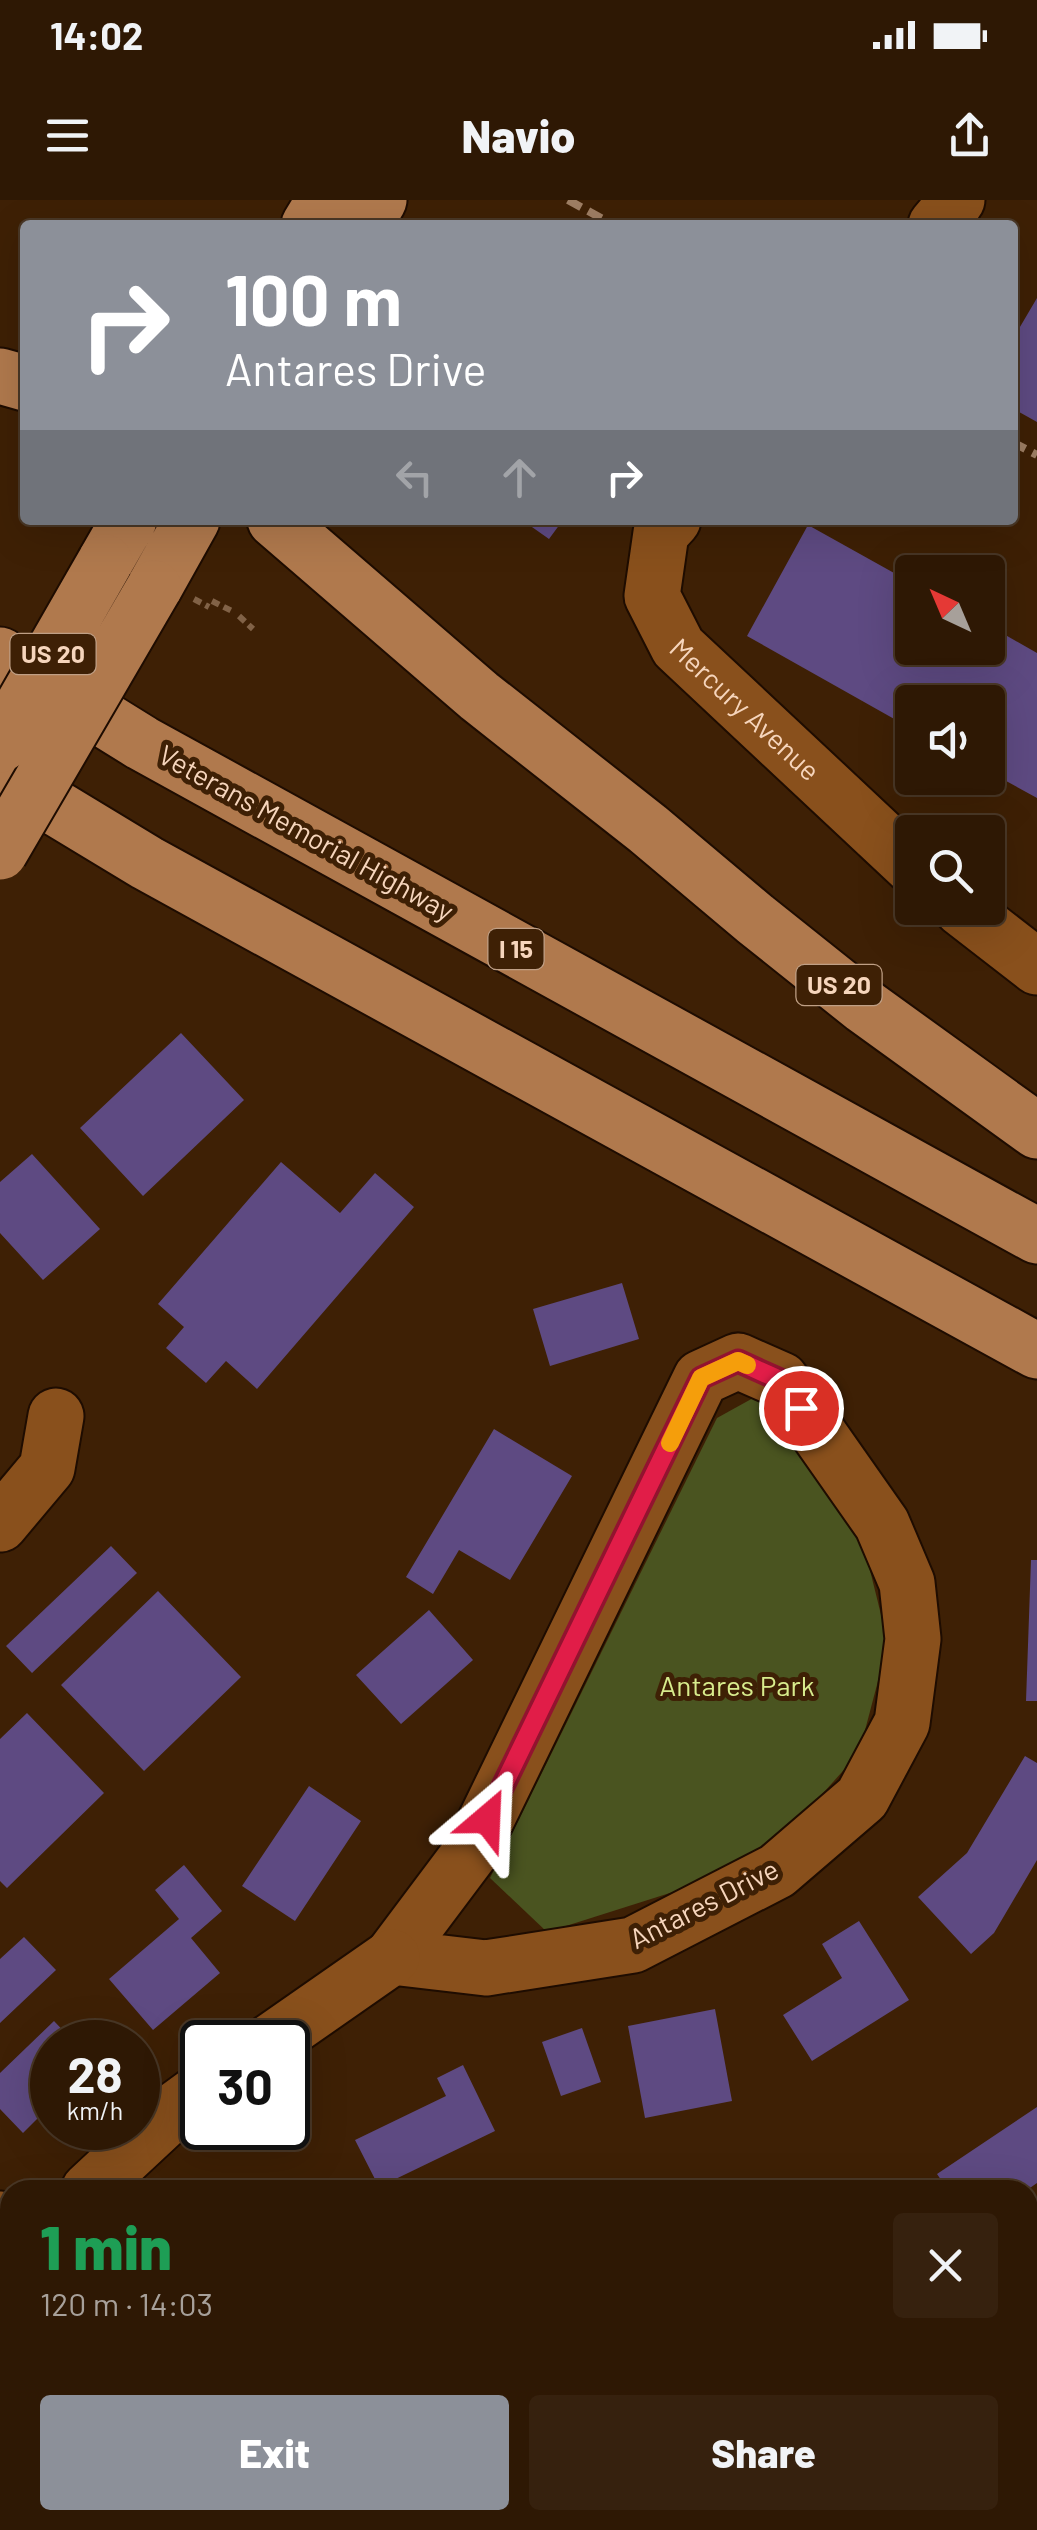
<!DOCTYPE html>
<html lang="en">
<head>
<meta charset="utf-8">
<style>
  :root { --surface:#2e1804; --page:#36210e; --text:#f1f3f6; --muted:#a7a09a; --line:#493726; --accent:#8c9099 }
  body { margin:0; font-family:Barlow,sans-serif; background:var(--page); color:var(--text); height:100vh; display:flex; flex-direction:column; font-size:38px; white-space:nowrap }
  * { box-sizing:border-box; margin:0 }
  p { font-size:32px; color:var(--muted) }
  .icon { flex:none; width:55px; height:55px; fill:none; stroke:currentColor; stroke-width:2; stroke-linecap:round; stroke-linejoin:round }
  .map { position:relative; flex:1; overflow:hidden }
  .side { position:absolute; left:0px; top:1980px; width:1038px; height:350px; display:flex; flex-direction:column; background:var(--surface); border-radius:30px 30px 0 0; box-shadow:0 10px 40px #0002,0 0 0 2px var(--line) }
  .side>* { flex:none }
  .guide { position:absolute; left:20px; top:20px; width:998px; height:305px; border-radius:10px; box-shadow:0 10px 40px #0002,0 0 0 2px var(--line); background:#8c9099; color:#fff; overflow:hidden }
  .needle { width:65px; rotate:316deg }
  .fabs { position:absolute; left:895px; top:355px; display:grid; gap:20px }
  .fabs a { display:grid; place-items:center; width:110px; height:110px; border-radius:10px; background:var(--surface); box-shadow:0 10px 40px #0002,0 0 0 2px var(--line); font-size:50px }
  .speed { position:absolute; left:30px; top:1820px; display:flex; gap:20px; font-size:50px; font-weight:700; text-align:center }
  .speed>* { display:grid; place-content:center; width:130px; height:130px; border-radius:50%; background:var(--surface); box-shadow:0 10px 40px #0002,0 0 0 2px var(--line); line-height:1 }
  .speed small { font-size:25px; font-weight:400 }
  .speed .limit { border:5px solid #111; border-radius:15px; background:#fff; color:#111 }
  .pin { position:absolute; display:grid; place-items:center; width:85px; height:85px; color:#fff; margin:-42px; border:5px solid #fff; border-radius:50%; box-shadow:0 2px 10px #0007 }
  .me { position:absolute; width:110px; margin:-55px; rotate:26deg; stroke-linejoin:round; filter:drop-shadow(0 0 8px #0008) }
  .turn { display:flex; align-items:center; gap:35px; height:210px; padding:0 40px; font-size:45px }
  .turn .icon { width:130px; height:130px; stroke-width:2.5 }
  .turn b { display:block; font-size:70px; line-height:85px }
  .lanes { display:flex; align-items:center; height:95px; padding:0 40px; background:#0003; justify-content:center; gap:50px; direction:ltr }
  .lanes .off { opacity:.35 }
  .round { display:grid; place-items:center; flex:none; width:105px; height:105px; border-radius:10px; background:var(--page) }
  .summary { display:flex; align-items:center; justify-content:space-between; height:170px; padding:0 40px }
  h1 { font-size:60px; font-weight:800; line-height:75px; color:#1e9e55 }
  .action { display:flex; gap:20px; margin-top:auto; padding:20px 40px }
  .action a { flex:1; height:115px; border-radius:10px; background:var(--accent); color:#fff; font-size:40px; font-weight:800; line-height:115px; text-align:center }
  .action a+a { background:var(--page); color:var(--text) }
  .status { display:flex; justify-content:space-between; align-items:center; height:70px; padding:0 50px; background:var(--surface); direction:ltr }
  .status svg { height:28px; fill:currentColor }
  header { display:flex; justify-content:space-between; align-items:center; height:130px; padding:0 40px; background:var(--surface); font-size:45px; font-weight:800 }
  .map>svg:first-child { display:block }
  .green { fill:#4a5420 }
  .building { fill:#5e4a82 }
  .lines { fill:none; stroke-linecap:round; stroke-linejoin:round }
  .minor-casing { stroke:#1e0c01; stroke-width:59 }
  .highway-casing { stroke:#1e0c01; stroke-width:59 }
  .path { stroke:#816247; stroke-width:6; stroke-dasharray:8 5; stroke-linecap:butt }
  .minor { stroke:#89501c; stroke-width:55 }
  .highway { stroke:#b0794d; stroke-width:55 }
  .rail { stroke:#9e7e64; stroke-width:8; stroke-dasharray:15 8; stroke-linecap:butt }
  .highway-bridge-casing { stroke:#1e0c01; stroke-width:59; stroke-linecap:butt }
  .highway-bridge { stroke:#b0794d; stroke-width:55 }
  .route-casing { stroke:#92132f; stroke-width:25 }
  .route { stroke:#e11d48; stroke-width:18 }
  .slow { stroke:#f59e0b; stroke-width:18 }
  .labels { text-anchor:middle; stroke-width:10; stroke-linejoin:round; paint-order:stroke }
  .shield { fill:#3e2005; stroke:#bf9f85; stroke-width:2.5 }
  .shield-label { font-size:25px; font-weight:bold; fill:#f6d5bc }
  .street-label { font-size:28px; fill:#f6d5bc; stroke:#3e2005 }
  .park-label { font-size:28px; fill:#d8ec8d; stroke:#3e2005 }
</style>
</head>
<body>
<div class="status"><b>14:02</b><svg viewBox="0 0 49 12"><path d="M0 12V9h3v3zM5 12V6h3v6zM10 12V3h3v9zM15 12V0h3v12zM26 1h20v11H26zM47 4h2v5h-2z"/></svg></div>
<header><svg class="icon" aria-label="menu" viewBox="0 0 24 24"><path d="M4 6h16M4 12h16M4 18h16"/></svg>Navio<svg class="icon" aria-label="share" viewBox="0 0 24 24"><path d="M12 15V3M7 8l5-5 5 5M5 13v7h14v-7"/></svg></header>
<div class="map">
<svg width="1037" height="2330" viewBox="0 0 1037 2330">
  <rect width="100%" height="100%" fill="#3e2005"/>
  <!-- green -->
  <path class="green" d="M764,1192l99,150 25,101 -29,110 -77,86 -109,53 -126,40 -57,-54 227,-460z"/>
  <!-- building -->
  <path class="building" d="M1037,98v124l-25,-14v-79l5,3z
    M522,320h41l-14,19z
    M808,325l104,58v65h76v-23l49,28v145l-49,-27v-69h-76v27l-165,-93z
    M181,833l63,67 -101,96 -63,-68z
    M32,954l68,75 -57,51 -43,-47v-51z
    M281,962l59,51 35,-40 39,34 -157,182 -31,-28 -20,22 -40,-35 18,-21 -26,-23z
    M622,1083l17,56 -89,27 -17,-57z
    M494,1229l78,47 -62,104 -51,-30 -26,44 -27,-17z
    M111,1346l26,27 -105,100 -26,-27z
    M1031,1360h6v141h-11z
    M158,1391l83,86 -97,94 -83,-86z
    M429,1410l44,50 -72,64 -45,-49z
    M27,1513l77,80 -97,95 -7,-7v-142z
    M1025,1556l12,7v97l-43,73 -23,21 -53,-57 49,-44z
    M309,1586l52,35 -66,100 -53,-35z
    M184,1665l38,46 -31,27 29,35 -67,57 -44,-51 70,-60 -24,-29z
    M859,1721l50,79 -97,61 -29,-46 59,-37 -20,-34z
    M24,1737l32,33 -56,53v-64z
    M715,1809l17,92 -87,17 -17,-92z
    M54,1821l20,21h-22v62l-29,29 -23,-24v-36z
    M582,1828l19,54 -40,14 -19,-54z
    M463,1865l32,66 -116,56 -24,-47 91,-44 -9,-18z
    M1037,1907v76l-10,7h-79l-11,-16z
    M10,2214v59l-10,-10v-39z
    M40,2320h71l10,10h-71z
    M456,2320h90l24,10h-118z
    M910,2320h87l-10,10h-87z"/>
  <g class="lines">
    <!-- minor casing -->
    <g class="minor-casing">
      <g id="minor">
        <path d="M936,25l21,-25"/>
        <path id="s1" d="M673,320l-12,13 -9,63 26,51 234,219"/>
        <path d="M961,708l76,59"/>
        <path d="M738,1161l43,19 101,144 25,59 6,56 -11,84 -40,75 -85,73 -144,74 -147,23 -94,-11 78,-104 231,-475z"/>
        <path d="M0,1324l47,-56 9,-52"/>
        <path d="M270,1842l122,-85"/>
        <path d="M89,1990l87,-81 26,-19"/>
        <path d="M0,2019l10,11"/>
        <path d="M1028,2090l9,-6"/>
        <path d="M288,2320l10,10"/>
        <path d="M726,2330l7,-10"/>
      </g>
    </g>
    <!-- highway casing -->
    <g class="highway-casing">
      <path id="highway" d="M309,25l15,-25
        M364,25l15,-25
        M0,176l25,7
        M275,320l204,176 169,133 107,90 109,87 173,125
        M105,362l24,-42
        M154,388l38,-68
        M0,455l142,88 895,493
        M0,574l147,89 890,488"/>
    </g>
    <!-- path -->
    <path class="path" d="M194,399l15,8
      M212,401l20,10
      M239,416l14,13"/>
    <!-- minor -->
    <use href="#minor" class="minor"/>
    <!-- highway -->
    <use href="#highway" class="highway"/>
    <!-- rail -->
    <path class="rail" d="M568,0l46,25
      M1012,242l25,13"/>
    <!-- highway-bridge casing -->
    <g class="highway-bridge-casing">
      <path id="highway-bridge" d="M0,545l105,-183
        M0,652l154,-264"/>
    </g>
    <!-- highway-bridge -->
    <use href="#highway-bridge" class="highway-bridge"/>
  </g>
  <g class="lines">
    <!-- route casing -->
    <g class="route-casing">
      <path id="route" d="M487,1619l214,-441 37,-17 42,19 21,28"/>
    </g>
    <!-- route -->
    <use href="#route" class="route"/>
    <!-- slow -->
    <path class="slow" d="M670,1243l31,-65 37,-17 9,4"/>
  </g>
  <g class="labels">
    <!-- shield labels -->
    <g class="shield">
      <rect x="10.5" y="434" width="85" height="40" rx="8"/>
      <rect x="488.5" y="729" width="55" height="40" rx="8"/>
      <rect x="796.5" y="765" width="85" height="40" rx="8"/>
    </g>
    <g class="shield-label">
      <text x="53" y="463">US 20</text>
      <text x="516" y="758">I 15</text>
      <text x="839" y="794">US 20</text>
    </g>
    <!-- street labels -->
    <g class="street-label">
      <text dy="10" stroke="none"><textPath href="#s1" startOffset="230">Mercury Avenue</textPath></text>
      <text transform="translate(306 633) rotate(29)" y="10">Veterans Memorial Highway</text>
      <text transform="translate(704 1704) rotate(-27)" y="10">Antares Drive</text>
    </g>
    <!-- park labels -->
    <g class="park-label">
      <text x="737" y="1496">Antares Park</text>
    </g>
  </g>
</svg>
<div class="fabs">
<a><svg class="needle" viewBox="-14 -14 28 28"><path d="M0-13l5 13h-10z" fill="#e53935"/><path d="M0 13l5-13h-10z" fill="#a7a09a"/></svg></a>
<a><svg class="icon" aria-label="sound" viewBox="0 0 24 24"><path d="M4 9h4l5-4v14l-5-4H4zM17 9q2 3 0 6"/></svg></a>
<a><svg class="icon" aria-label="search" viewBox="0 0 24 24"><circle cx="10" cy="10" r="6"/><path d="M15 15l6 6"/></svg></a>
</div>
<div class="speed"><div>28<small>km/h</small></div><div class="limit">30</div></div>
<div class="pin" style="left:801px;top:1208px;background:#d93025"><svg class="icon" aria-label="arrive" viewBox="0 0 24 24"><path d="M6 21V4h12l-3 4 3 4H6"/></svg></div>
<svg class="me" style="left:487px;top:1619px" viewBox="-20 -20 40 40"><path d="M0-17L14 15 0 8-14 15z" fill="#e11d48" stroke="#fff" stroke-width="4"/></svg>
<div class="guide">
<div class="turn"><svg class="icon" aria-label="right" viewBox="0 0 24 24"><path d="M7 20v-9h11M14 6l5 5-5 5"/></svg><div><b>100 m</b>Antares Drive</div></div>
<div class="lanes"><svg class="icon off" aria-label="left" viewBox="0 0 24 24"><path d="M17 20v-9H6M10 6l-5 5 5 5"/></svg><svg class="icon off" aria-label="ahead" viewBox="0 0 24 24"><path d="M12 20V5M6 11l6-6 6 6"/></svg><svg class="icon" aria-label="right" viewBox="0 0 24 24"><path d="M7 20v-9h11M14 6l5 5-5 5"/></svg></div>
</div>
<section class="side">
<div class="summary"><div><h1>1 min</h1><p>120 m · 14:03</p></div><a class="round"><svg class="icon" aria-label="close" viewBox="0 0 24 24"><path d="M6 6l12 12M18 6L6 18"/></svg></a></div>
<div class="action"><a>Exit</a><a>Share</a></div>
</section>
</div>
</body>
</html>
